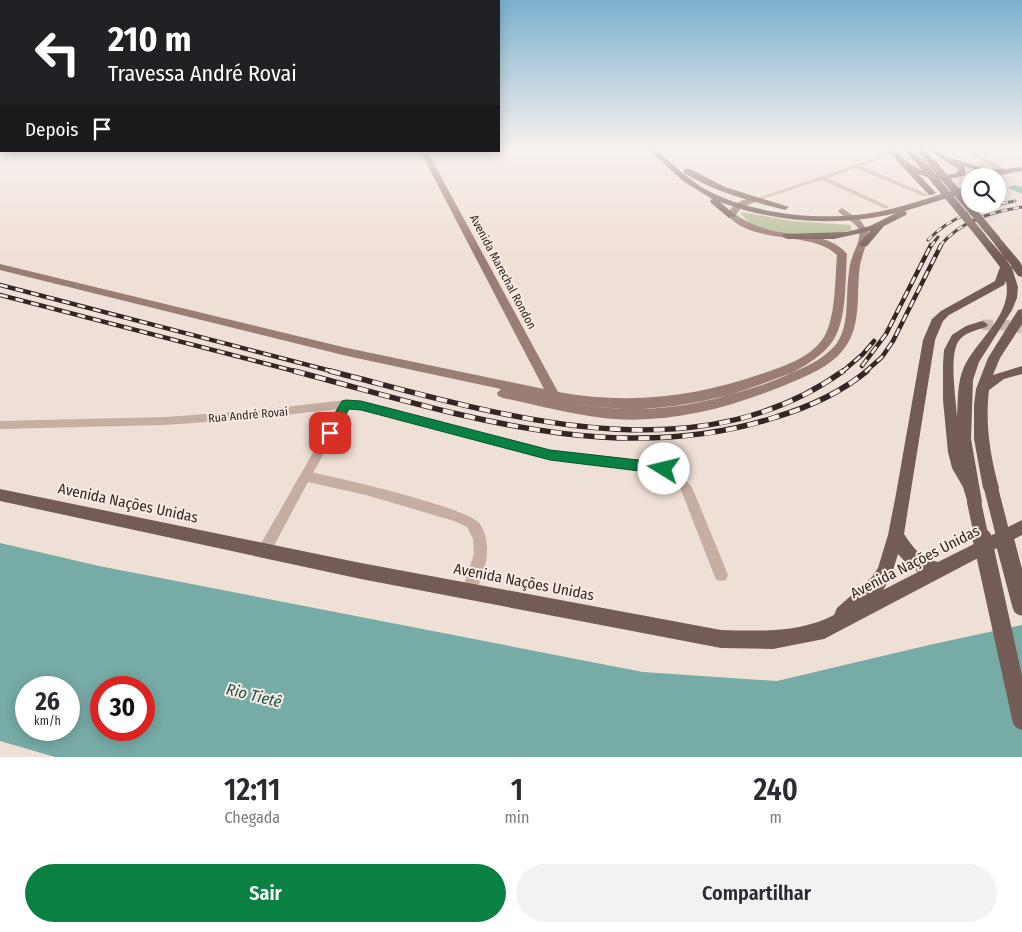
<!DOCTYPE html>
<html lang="pt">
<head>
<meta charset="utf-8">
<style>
  :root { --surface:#fff; --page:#f2f2f3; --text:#2b2b33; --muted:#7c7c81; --accent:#0b8043 }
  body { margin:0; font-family:"Fira Sans Condensed",sans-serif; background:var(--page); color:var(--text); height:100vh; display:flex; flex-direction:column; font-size:19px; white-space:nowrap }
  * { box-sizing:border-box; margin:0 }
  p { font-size:16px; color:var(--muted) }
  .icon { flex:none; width:28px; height:28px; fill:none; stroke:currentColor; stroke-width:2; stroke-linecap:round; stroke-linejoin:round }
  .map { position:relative; height:757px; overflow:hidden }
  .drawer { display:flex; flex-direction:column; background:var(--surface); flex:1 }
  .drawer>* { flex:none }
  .top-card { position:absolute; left:0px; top:0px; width:500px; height:152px; box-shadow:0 2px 12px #0003; background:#202124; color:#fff; overflow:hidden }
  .controls { position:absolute; left:961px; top:168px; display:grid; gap:10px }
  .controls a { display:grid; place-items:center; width:45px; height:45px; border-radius:50%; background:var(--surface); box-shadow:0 2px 12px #0003; font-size:25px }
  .speed { position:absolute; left:15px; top:676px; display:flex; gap:10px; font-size:25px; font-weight:700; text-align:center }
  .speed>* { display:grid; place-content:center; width:65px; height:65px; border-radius:50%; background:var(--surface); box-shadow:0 2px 12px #0003; line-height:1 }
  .speed small { font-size:12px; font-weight:400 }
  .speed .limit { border:8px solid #d22; background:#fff; color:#111 }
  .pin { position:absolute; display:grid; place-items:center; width:42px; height:42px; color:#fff; margin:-21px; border-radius:10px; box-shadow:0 2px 8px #0006 }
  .me { position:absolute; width:55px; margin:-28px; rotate:279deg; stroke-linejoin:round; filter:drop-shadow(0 0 4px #0008) }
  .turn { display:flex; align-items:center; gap:18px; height:105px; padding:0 25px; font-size:22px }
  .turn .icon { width:65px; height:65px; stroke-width:2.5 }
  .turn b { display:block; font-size:35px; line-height:42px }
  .then { display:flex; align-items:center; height:48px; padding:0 25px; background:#0003; gap:10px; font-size:19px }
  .eta { display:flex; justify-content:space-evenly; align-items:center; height:85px; text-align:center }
  .eta b { font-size:30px; font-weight:600; line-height:35px }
  .action { display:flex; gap:10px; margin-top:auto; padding:10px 25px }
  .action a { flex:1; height:58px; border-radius:30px; background:var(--accent); color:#fff; font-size:20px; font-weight:600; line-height:58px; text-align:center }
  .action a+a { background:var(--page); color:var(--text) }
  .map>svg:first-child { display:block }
  .green { fill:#b6bd98 }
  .water { fill:#77aba6; fill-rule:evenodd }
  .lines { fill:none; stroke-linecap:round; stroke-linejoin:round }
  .river { fill:#77aba6; fill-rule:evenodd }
  .primary-tunnel { stroke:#c9bbb3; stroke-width:11; stroke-dasharray:11 5.5; stroke-linecap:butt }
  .street { fill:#c7aea3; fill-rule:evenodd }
  .secondary { fill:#9a7d75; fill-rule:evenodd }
  .primary { fill:#745c56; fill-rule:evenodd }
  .rail-far2-casing { stroke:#322725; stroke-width:3 }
  .rail-far1-casing { stroke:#322725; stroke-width:4.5 }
  .rail-casing { stroke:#322725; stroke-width:5.5 }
  .rail-far2 { stroke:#f8ebe2; stroke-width:2; stroke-dasharray:6; stroke-linecap:butt }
  .rail-far1 { stroke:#f8ebe2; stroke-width:2.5; stroke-dasharray:8; stroke-linecap:butt }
  .rail { stroke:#f8ebe2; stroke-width:4; stroke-dasharray:11; stroke-linecap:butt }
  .primary-bridge-far2 { stroke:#745c56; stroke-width:8 }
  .primary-bridge-far1 { stroke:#745c56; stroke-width:14 }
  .primary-bridge { stroke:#745c56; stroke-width:19 }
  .route { fill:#0b8043; stroke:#07532c }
  .labels { text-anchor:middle; stroke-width:4; stroke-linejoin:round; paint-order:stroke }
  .street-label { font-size:12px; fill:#322725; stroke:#f8ebe2 }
  .near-street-label { font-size:15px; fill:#322725; stroke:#f8ebe2 }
  .near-water-label { font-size:16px; font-style:italic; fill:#1c524d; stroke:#f8ebe2 }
</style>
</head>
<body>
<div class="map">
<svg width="1022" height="757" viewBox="0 0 1022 757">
  <rect width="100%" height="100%" fill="#efe0d7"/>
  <!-- green -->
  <path class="green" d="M740,212l53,9 57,4 2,6 -6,2c-29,2 -89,8 -106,-21z"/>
  <!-- water -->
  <path class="water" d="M0,543l99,23 544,106 134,9 152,-36 93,-20v132h-967l-55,-16zM26,688h43v42h-43zM101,688h43v42h-43z"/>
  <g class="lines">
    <!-- river -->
    <path class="river" d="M1014,185l8,2v7l-14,-6z"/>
    <!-- primary-tunnel -->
    <path class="primary-tunnel" d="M982,325h22l18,3"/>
    <!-- street -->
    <path class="street" d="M962,149h7l40,23 -5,1z
      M891,153l5,1 -35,12 66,28v2h-4l-67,-28 -29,10 61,28v2h-4l-63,-28 -64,21 -5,-1z
      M346,400l37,6 168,44 108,12 17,8 16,17 36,88 -2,5 -5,1 -5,-1 -35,-90 -13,-14 -11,-4 -106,-12 -168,-46 -34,-6 -36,65c25,4 155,35 166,50 16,22 5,50 -5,73l-5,2 -5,-2 -2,-5 12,-37 -1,-15 -6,-12 -13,-6 -88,-26 -58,-13 -39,73 -5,2 -5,-2 -2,-4 2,-4 79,-138 -89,10 -84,6 -165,4v-8l165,-4 84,-6z"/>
    <!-- secondary -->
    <path class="secondary" d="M420,151h7l131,241c72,13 140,5 209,-20 21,-7 45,-16 57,-35 12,-21 11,-59 13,-82 -25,-25 -81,-9 -109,-39v-4c6,-8 16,-15 27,-14v4l-14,6 -5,7c11,7 24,13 37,16 23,5 57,2 74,23 -2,26 0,64 -13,85 -27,45 -145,69 -195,70 -23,0 -45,-2 -68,-6 74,14 136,3 204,-24 22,-8 47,-17 62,-36 12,-18 9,-43 11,-63 1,-7 1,-13 3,-19 2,-9 12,-23 7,-33 -5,-7 -15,-11 -20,-17l4,-3 19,13 7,11c0,12 -6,22 -8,33 -4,27 2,57 -14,81 -14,21 -40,30 -63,40 -57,23 -118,39 -180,32 -34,-4 -67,-13 -100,-20l-5,-2 -1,-3 4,-4 -154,-33 -347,-86v-6l347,84 197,41z"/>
    <!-- primary -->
    <path class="primary" d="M648,149h7c15,13 29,26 45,37 47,29 127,37 182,25 30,-6 58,-18 88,-25v5l-65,20 2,2 -1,2 -22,11 -17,20h-6l-2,-2 11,-13 -36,8h-47l-5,-3 2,-2 63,-2 23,-6 26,-13c-57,14 -120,10 -176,-11l16,14 -7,2 -18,-15 -1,-2 2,-2 -29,-18z
      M886,149h7c17,17 41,33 65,23v-3l-31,-20c12,0 15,8 25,10 10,1 16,5 26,8 15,4 29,2 44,0v4l-27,5 -30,-10v9c-16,6 -31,5 -47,-1l18,19 -4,2h-3z
      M903,149h7l15,14 -7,2z
      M916,149h7l13,13v4h-6z
      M684,169h6l35,18 64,20 -4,3c-35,-9 -70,-18 -101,-37z
      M982,234l3,1 26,30 7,22 -1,11 -5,12 -33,52 -6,18 -2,59 11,63 -3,5 -5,2 -5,-2 -6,-20 -11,-19 -4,-16 -5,-52v-36l1,-14 8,-15 14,-9 16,-5 4,2 2,2 -2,2c-9,3 -23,6 -28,15 -9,16 -2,57 -1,75 1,-16 0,-35 7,-50 13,-28 49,-52 42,-86l-2,4 -55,30 -6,6 -8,19 -31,194c9,14 18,25 34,28l84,-42v15l-198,104 -51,10 -52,-1 -360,-69 -361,-78v-12l361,74 360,67c38,1 79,3 113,-15l3,-7 35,-31 6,-9 10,-33 8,-41 27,-154 9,-21 9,-8 54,-30 5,-14 -23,-30zM898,554l9,10 11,8 -35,18 8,-13z
      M996,236l3,1 21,25 2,4v11l-4,-1 -27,-37z
      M1022,309v15l-22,34 -7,17 29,-9v8l-18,5 -15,11c-4,34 1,65 10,98l-3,4 -5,2 -5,-2 -3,-4 -9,-49v-34l2,-16 12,-31 30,-48z"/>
    <!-- rail-far2 casing -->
    <g class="rail-far2-casing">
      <path id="rail-far2" d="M928,240c24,-25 54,-33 87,-39
        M931,246l7,-9
        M940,246c20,-25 51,-34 82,-39"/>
    </g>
    <!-- rail-far1 casing -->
    <g class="rail-far1-casing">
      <path id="rail-far1" d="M0,285l335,87
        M0,295l298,77
        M862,366l24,-32 45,-89
        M842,372l21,-18 11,-13
        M865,372l17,-15 11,-16 48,-96"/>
    </g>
    <!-- rail casing -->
    <g class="rail-casing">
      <path id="rail" d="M294,371c157,41 321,99 482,46 33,-10 64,-24 91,-46
        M330,371c163,41 361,109 513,0"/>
    </g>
    <!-- rail-far2 -->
    <use href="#rail-far2" class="rail-far2"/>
    <!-- rail-far1 -->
    <use href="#rail-far1" class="rail-far1"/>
    <!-- rail -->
    <use href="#rail" class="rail"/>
    <!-- primary-bridge-far2 -->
    <path class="primary-bridge-far2" d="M921,163l61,74
      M933,164l63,75"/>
    <!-- primary-bridge-far1 -->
    <path class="primary-bridge-far1" d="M991,488l13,51
      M974,502l8,37"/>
    <!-- primary-bridge -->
    <path class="primary-bridge" d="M982,538l40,182
      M1004,538l18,68"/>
  </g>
  <!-- sky -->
  <linearGradient id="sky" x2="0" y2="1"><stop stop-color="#7bb0ce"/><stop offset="0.58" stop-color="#f8f1ed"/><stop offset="1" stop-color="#f8f1ed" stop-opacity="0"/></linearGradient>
  <rect width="1022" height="255" fill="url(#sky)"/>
  <!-- route -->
  <path class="route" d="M346,400l15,1 189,49 114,13 4,2 2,4 -2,4 -4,1 -114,-14 -189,-50 -12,-1 -15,27h-9l-2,-3 2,-3 17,-29z"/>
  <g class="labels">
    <!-- street labels -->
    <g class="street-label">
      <text transform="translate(503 272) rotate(62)" y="4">Avenida Marechal Rondon</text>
      <text transform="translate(248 415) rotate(-5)" y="4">Rua André Rovaí</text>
    </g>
    <!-- near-street labels -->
    <g class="near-street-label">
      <text transform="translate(128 503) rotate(12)" y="5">Avenida Nações Unidas</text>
      <text transform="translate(915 562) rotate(-27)" y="5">Avenida Nações Unidas</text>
      <text transform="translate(524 582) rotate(11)" y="5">Avenida Nações Unidas</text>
    </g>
    <!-- near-water labels -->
    <g class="near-water-label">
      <text transform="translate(254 695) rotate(14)" y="6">Rio Tietê</text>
    </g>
  </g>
</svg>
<div class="controls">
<a><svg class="icon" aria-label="search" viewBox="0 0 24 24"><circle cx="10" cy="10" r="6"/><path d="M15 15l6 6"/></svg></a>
</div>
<div class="speed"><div>26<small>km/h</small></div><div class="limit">30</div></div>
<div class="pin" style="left:330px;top:433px;background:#d93025"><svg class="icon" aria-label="arrive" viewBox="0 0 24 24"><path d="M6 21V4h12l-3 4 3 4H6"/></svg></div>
<svg class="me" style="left:664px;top:469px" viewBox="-20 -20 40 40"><circle r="19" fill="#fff"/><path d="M0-13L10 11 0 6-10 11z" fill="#0b8043"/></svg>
<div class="top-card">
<div class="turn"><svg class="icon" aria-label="left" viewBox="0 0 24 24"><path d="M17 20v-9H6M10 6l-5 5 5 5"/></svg><div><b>210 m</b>Travessa André Rovai</div></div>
<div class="then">Depois<svg class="icon" aria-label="arrive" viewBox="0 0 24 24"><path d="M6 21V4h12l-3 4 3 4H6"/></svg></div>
</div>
</div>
<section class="drawer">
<div class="eta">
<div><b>12:11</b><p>Chegada</p></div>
<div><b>1</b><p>min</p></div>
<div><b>240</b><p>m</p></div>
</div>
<div class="action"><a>Sair</a><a>Compartilhar</a></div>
</section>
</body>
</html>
